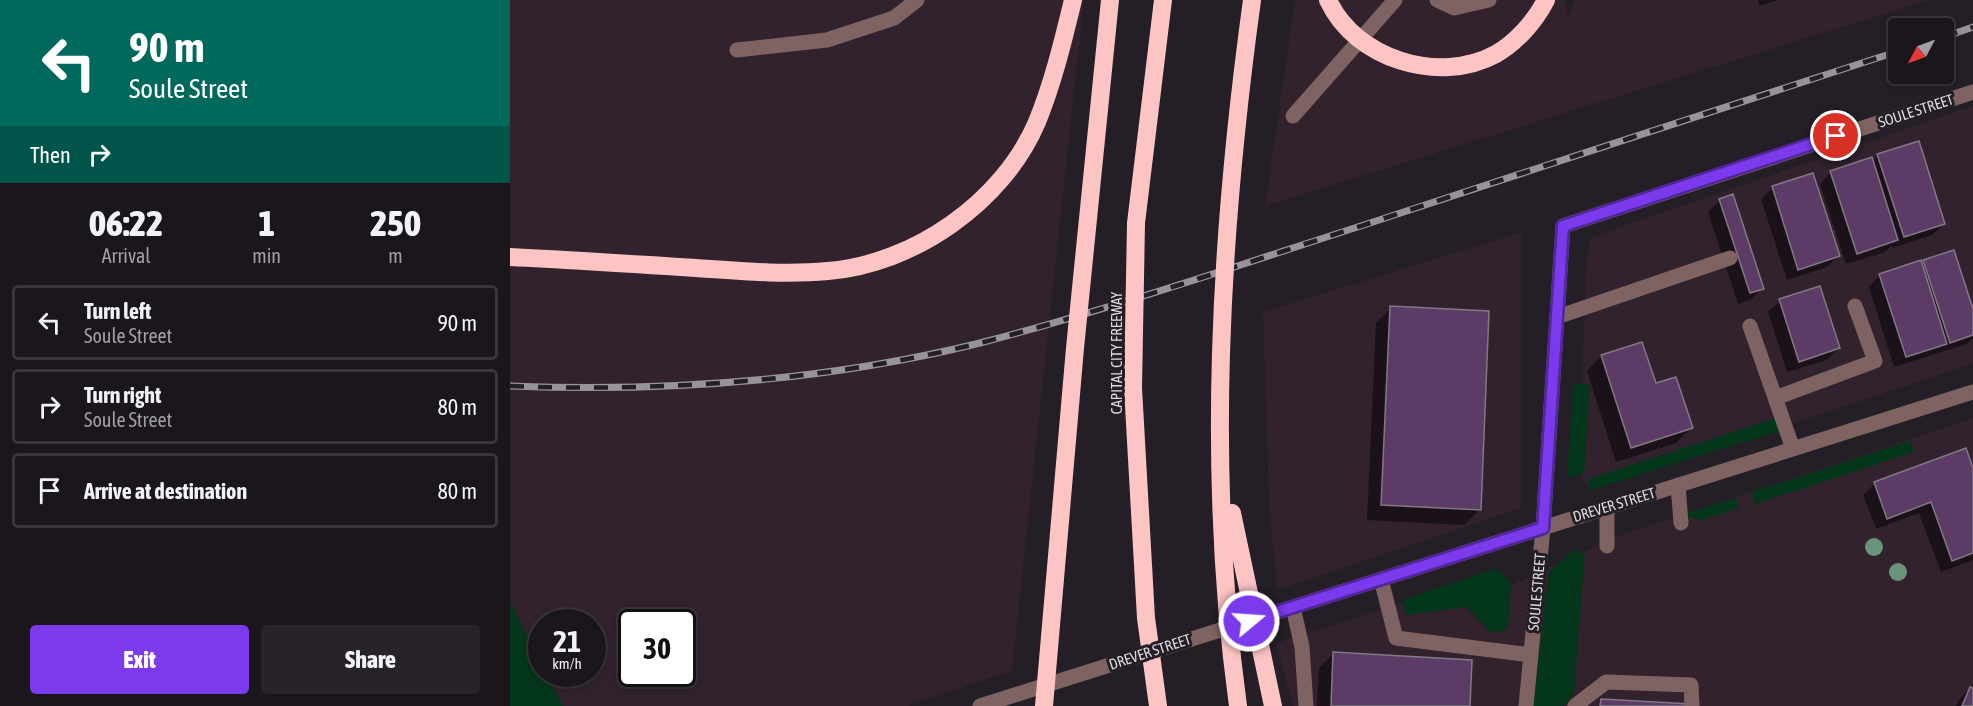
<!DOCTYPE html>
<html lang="en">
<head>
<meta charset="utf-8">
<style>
  :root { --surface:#1b161c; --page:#282329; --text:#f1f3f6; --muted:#a09fa3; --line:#39353b; --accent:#7c3aed }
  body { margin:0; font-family:"Asap Condensed",sans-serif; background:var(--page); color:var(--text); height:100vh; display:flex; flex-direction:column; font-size:22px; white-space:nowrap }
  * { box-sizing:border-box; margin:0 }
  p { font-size:20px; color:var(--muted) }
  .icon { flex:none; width:33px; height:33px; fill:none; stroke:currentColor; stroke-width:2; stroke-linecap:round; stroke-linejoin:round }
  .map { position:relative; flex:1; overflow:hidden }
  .sheet { display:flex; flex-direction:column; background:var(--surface); width:510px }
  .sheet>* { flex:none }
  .hud { background:#00695c; color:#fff; overflow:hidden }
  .needle { width:39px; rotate:229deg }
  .controls { position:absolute; left:1378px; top:18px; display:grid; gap:12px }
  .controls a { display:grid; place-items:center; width:66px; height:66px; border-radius:6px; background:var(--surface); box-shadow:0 3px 9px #0003,0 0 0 2px var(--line); font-size:30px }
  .speed { position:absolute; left:18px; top:609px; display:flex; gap:12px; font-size:30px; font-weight:700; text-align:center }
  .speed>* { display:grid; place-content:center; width:78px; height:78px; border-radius:50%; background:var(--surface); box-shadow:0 3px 9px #0003,0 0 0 2px var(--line); line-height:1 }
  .speed small { font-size:15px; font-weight:400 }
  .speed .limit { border:3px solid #111; border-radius:9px; background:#fff; color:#111 }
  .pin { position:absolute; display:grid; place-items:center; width:51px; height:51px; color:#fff; margin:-26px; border:3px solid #fff; border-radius:50%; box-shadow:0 2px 6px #0007 }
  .me { position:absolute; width:66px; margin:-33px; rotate:72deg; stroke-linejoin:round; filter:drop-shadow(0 0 4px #0008) }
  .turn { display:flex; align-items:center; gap:21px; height:126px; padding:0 30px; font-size:27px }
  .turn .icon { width:78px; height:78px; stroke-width:2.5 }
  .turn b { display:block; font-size:42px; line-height:51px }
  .then { display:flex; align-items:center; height:57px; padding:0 30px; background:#0003; gap:12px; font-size:22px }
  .eta { display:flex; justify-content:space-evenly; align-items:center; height:102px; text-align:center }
  .eta b { font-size:36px; font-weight:800; line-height:42px }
  .button { display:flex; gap:12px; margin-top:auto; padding:12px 30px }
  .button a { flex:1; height:69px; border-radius:6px; background:var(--accent); color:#fff; font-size:24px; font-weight:800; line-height:69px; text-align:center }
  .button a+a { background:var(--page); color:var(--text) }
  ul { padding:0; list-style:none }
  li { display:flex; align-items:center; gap:18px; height:75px; margin:0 12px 9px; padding:0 18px; border:3px solid var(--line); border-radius:6px }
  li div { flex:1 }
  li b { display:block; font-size:22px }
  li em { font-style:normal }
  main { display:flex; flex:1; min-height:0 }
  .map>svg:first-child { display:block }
  .industrial { fill:#31222e; fill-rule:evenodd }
  .green { fill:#03361a }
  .shadow { fill:#0007 }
  .building { fill:#5c3c67; stroke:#807883; stroke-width:1.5 }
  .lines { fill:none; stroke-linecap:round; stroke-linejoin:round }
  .minor { stroke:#7e6362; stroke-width:15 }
  .highway { stroke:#fcc5c4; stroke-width:18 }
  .rail-casing { stroke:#98939a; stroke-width:7 }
  .rail { stroke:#241e26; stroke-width:4.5; stroke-dasharray:14; stroke-linecap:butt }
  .highway-bridge { stroke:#fcc5c4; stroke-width:18 }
  .tree { fill:#6a9479 }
  .route-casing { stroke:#51269a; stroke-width:15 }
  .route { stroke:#7c3aed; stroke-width:10 }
  .labels { text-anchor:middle; stroke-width:6; stroke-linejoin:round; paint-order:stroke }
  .street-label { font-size:15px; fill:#dfdbe1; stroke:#241e26 }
</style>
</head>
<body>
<main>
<section class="sheet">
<div class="hud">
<div class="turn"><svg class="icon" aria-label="left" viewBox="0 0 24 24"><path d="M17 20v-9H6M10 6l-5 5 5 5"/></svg><div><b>90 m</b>Soule Street</div></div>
<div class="then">Then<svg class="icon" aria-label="right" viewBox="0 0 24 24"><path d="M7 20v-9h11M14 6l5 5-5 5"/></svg></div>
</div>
<div class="eta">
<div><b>06:22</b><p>Arrival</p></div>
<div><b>1</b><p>min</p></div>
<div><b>250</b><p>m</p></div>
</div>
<ul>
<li><svg class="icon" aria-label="left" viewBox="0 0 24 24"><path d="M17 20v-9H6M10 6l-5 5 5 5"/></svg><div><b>Turn left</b><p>Soule Street</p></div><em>90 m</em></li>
<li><svg class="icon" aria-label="right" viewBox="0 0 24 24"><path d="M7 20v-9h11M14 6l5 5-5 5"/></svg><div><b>Turn right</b><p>Soule Street</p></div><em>80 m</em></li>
<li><svg class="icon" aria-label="arrive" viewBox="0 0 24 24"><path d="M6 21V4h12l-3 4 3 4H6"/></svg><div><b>Arrive at destination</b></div><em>80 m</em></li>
</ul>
<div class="button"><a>Exit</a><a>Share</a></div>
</section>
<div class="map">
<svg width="1463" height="706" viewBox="0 0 1463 706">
  <rect width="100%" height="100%" fill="#241e26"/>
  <!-- industrial -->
  <path class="industrial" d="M0,0h574l-72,671 -104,35h-345l-17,-32h46v-52h-50l-1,42 -31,-63zM122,622h50v52h-50z
    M785,0h269l4,17 7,-17h355l-665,206z
    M1463,106v258l-384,126 -10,-16 7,-210 5,-27z
    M1012,232l-1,276 -244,82 -8,-87 -6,-191z
    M1463,418v288h-680l-17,-63 190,-61 39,6 113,-52z"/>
  <!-- green -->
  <path class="green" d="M1063,383l17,2 -6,89 -17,4z
    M1265,418l4,13 -191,60 1,-12z
    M1400,441l4,11 -159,52 -3,-12z
    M1225,498l4,10 -37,12 -21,-5z
    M1066,548l1,6 8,-2 -11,141 -10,13h-31l16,-134z
    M985,569l6,3 10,11 -3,43 -7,6 -12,-1 -23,-24 -60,8 -4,-15z
    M0,601l31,63 1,10h4l17,32h-53z"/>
  <!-- shadow -->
  <path class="shadow" d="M1248,0h20l-19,6z
    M1368,156l66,68 -12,11 -40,13v-3l-7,7 -39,12 -26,-80 11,-12 41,-10z
    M1263,188l65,68 -11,11 -40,13 -26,-81z
    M1210,200l42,89 -12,11 -12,4 -30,-92z
    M1414,261l49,53v24l-6,6 -73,23 -25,-80 11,-12z
    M1309,288l20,60 -12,12 -40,12 -19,-60 12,-11z
    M881,308l88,202 -15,15 -97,-5 9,-197z
    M1091,356l54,29 36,43 -15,15 -60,19 -29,-91z
    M1463,472v88l-32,12 -22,-59 -43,16 -13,-34 12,-12z
    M824,653l134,53h-151l2,-38z
    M1460,688l3,18h-17l3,-6z"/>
  <!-- building -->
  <path class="building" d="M1409,141l26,83 -41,13 -27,-83z
    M1362,157l26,83 -41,14 -27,-83z
    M1303,173l27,83 -42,14 -26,-84z
    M1223,194l31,95 -14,4 -31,-94z
    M1444,250l19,59v26l-23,8 -27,-83z
    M1411,260l26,84 -41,13 -27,-83z
    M1310,286l20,62 -41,14 -20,-63z
    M880,306l99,5 -8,199 -100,-5z
    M1132,342l14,41 20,-6 17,51 -62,20 -30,-93z
    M1456,448l7,20v85l-21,8 -21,-59 -44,17 -13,-37z
    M823,652l139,8 -2,46h-139z
    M1460,687l3,1v18h-11z
    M1091,699l90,5v2h-91z"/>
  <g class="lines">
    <!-- minor -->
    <path class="minor" d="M927,0l17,8 35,-8
      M227,50l90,-10 67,-22 23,-18
      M783,116l102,-116
      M1047,317l173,-59
      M1240,326l43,123
      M1265,398l100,-37 -20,-55
      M1168,485l3,38
      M1097,546v-39
      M871,579l15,59 135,17
      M783,607l9,40 4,59
      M470,706l993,-314
      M1016,706l17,-178 20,-302 410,-134
      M1065,706l31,-24 85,3 1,21"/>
    <!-- highway -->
    <path class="highway" d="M0,257c62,3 124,7 186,11 44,3 88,7 132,3 86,-7 175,-69 209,-149 16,-39 26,-81 36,-122"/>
    <!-- rail casing -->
    <g class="rail-casing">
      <path id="rail" d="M1434,37l29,-10
        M0,386c156,6 314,-5 466,-42 133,-34 263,-79 394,-121 176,-58 353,-115 529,-172"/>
    </g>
    <!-- rail -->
    <use href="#rail" class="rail"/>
    <!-- highway-bridge -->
    <path class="highway-bridge" d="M818,0c27,59 111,85 168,54 21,-12 39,-33 50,-54
      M722,513l41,193
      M534,706l31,-358 35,-348
      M648,706l-12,-88 -13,-230 3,-165 27,-223
      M728,706c-32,-234 -18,-473 14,-706"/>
  </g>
  <!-- trees -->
  <g class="tree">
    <circle cx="1364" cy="547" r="9"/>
    <circle cx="1388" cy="572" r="9"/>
  </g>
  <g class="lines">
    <!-- route casing -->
    <g class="route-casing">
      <path id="route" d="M739,621l294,-93 20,-302 273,-90"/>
    </g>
    <!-- route -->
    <use href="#route" class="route"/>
  </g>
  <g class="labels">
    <!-- street labels -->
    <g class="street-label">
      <text transform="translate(1406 111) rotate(-18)" y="5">SOULE STREET</text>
      <text transform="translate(607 353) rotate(-90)" y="5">CAPITAL CITY FREEWAY</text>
      <text transform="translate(1104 505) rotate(-17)" y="5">DREVER STREET</text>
      <text transform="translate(1027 592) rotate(-85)" y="5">SOULE STREET</text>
      <text transform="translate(640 652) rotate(-18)" y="5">DREVER STREET</text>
    </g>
  </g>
</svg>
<div class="controls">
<a><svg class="needle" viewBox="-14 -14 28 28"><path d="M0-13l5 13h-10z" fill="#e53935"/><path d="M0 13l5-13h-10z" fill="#a09fa3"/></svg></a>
</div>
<div class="speed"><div>21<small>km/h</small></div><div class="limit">30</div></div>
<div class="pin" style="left:1326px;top:136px;background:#d93025"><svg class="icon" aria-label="arrive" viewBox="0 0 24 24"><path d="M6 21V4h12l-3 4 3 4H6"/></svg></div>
<svg class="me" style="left:739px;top:621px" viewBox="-20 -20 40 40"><circle r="17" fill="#7c3aed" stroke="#fff" stroke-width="3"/><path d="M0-11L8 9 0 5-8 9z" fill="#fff"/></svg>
</div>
</main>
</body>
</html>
